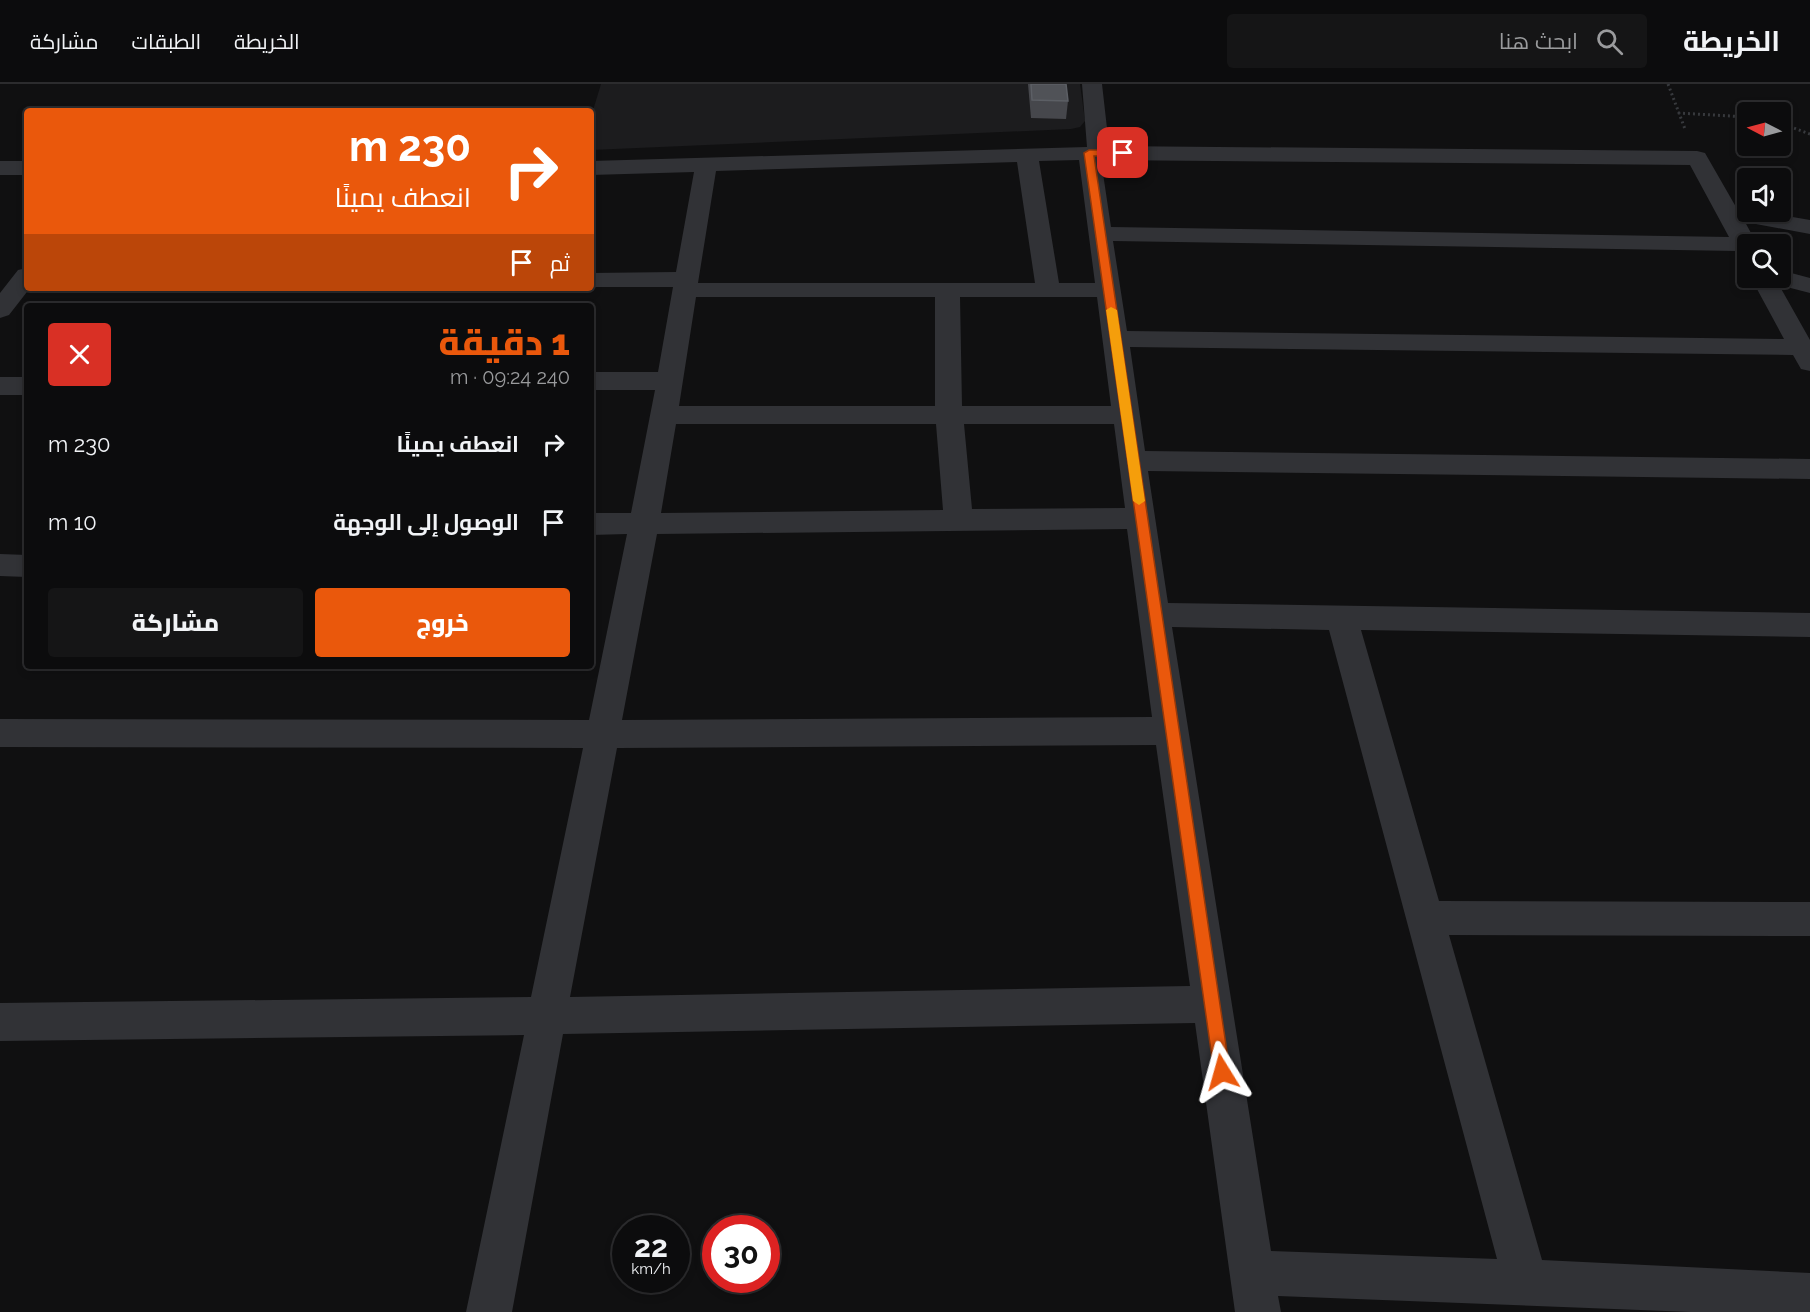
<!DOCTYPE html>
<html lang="ar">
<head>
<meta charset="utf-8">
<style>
  :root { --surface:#0c0c0d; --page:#151516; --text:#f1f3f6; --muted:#9a9b9d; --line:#2c2c2e; --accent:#ea580c }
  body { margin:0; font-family:Raleway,Cairo,sans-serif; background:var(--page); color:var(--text); direction:rtl; height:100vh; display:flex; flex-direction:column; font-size:22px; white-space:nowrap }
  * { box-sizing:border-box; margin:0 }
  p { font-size:20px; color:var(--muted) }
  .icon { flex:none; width:33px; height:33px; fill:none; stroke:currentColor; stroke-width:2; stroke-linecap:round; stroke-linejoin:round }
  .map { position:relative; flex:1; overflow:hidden; direction:ltr }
  .details { position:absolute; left:24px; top:219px; width:570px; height:366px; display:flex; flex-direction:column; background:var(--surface); border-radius:6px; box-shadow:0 3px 9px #0003,0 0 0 2px var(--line); direction:rtl }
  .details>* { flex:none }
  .guide { position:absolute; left:24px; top:24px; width:570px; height:183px; border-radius:6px; box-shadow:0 3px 9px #0003,0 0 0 2px var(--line); direction:rtl; background:#ea580c; color:#fff; overflow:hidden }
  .needle { width:39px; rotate:276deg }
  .fabs { position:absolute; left:1737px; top:18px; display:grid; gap:12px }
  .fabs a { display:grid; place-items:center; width:54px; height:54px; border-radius:6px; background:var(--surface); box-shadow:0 3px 9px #0003,0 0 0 2px var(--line); font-size:30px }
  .speed { position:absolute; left:612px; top:1131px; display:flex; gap:12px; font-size:30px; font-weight:700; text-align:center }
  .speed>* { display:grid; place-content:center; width:78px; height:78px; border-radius:50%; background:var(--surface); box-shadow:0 3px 9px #0003,0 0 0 2px var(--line); line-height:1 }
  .speed small { font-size:15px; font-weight:400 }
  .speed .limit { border:9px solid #d22; background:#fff; color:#111 }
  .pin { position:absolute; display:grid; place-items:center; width:51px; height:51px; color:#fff; margin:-26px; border-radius:12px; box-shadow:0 3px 9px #0006 }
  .me { position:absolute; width:66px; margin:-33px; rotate:352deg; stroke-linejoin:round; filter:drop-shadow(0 0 4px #0008) }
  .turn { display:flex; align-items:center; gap:21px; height:126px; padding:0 24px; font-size:27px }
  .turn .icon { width:78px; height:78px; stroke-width:2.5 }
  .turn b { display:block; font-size:42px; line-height:51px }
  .then { display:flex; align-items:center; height:57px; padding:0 24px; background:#0003; gap:12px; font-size:22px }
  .round { display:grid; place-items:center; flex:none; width:63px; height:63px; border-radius:6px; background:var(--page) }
  .summary { display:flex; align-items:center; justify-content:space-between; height:102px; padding:0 24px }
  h1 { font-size:36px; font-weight:800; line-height:45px; color:var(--accent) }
  .action { display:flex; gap:12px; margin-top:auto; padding:12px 24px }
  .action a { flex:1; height:69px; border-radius:6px; background:var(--accent); color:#fff; font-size:24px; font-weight:800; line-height:69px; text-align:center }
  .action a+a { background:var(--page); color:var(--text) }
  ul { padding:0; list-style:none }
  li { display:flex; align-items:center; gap:18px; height:78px; padding:0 24px }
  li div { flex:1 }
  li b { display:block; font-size:22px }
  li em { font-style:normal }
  header { display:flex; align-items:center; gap:36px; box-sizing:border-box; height:84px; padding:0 30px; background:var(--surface); border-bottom:2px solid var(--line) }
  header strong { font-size:28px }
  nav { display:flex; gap:33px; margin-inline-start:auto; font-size:21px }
  .search { width:420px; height:54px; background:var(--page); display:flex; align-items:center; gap:15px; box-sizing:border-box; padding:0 21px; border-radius:6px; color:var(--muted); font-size:22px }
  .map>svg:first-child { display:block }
  .built { fill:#1c1c1e }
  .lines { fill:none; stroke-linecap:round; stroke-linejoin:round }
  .path { stroke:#37393d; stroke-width:3; stroke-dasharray:2 3; stroke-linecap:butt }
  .street { fill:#313236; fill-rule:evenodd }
  .wall { fill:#46474c }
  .building { fill:#505257; stroke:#5c5f65; stroke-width:1.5 }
  .route { fill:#ea580c; stroke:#983908; stroke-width:1.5 }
  .slow { fill:#f59e0b }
</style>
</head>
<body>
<header>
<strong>الخريطة</strong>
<div class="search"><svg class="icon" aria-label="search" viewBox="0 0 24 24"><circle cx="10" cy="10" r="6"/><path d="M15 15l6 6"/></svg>ابحث هنا</div>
<nav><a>الخريطة</a><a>الطبقات</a><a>مشاركة</a></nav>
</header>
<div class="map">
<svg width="1810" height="1228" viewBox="0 0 1810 1228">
  <rect width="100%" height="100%" fill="#101011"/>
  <!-- built -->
  <path class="built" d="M601,0h479l5,37 -5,6 -9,2 -480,21v-33z"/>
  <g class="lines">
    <!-- path -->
    <path class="path" d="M1668,0l17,45
      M1678,29l70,4
      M1780,39l30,11"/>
    <!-- street -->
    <path class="street" d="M1082,0h20l7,62 588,5 8,2 31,54 12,2v3h15l47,8v14l-65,-12 12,22h-9v12l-11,-5 -624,-10 14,90 657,8 -33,-61h29v-8l30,8v15l-31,-8 31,55v31l-9,-2 -8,-14 -663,-8 15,104 665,8v20l-662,-8 20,132 642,10v24l-449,-7 78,271 371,1v34l-361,-1 93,325 268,13v39h-119l-413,-16 3,16h-46l-40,-289 -632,11 -51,278h-46l58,-277 -524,6v-38l531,-6 52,-249 -583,-1v-28l589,1 38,-186 -36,1v-22h40l24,-123h-64v-18h67l15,-85h-82v-14l85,-1 18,-100 -103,3v-14l496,-14zM1079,76l16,123h-36l-20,-122zM1101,76l589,5 39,72 -618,-10zM1017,78l18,121h-337l18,-112zM696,213h239v109h-256zM960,213h137l14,109h-149zM676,340h260l7,86 -282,3zM964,340h150l11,84 -153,1zM1127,445l25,188 -530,3 35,-186zM1172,543l157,3 168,629 -226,-8zM1156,661l34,241 -620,11 47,-249z
      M0,77h27v14h-27z
      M27,184v20h3l-21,27 -9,3v-25l18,-23z
      M0,293h27v18h-27z
      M0,470l27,1v22l-27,-1z"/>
  </g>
  <!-- wall -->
  <path class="wall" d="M1028,0h38l2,17 -2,18 -35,-1z"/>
  <!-- building -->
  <path class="building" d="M1031,0h35l2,17 -36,-1z"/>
  <!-- route -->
  <path class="route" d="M1123,66l5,3 -2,2 -32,1 136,916 -2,5 -6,3 -6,-3 -2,-5 -130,-919 5,-3z"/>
  <!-- slow -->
  <path class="slow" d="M1111,223l6,3 28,191 -6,4 -6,-4 -27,-191z"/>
</svg>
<div class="fabs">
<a><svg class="needle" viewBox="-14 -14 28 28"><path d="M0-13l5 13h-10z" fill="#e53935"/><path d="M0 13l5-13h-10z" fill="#9a9b9d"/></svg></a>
<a><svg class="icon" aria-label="sound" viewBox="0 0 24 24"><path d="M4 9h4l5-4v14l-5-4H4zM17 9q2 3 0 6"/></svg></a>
<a><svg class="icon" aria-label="search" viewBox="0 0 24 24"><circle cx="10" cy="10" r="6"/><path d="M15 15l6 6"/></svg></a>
</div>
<div class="speed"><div>22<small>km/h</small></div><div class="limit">30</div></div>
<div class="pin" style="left:1123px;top:69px;background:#d93025"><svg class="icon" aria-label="arrive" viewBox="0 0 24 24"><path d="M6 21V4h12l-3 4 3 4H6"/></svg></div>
<svg class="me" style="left:1222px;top:988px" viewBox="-20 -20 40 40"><path d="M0-17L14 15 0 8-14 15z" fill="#ea580c" stroke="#fff" stroke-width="4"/></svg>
<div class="guide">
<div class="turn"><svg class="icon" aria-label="right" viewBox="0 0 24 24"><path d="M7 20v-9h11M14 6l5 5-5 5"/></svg><div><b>230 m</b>انعطف يمينًا</div></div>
<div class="then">ثم<svg class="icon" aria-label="arrive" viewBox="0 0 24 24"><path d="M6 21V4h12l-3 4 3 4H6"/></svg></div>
</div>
<section class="details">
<div class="summary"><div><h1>1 دقيقة</h1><p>240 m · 09:24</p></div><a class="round" style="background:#d93025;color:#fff"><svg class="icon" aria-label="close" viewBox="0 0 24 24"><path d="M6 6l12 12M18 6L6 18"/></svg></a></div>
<ul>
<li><svg class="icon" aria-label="right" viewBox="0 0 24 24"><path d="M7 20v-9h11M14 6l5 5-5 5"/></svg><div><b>انعطف يمينًا</b></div><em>230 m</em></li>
<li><svg class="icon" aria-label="arrive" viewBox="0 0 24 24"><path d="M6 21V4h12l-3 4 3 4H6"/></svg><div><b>الوصول إلى الوجهة</b></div><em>10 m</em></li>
</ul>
<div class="action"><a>خروج</a><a>مشاركة</a></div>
</section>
</div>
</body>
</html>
